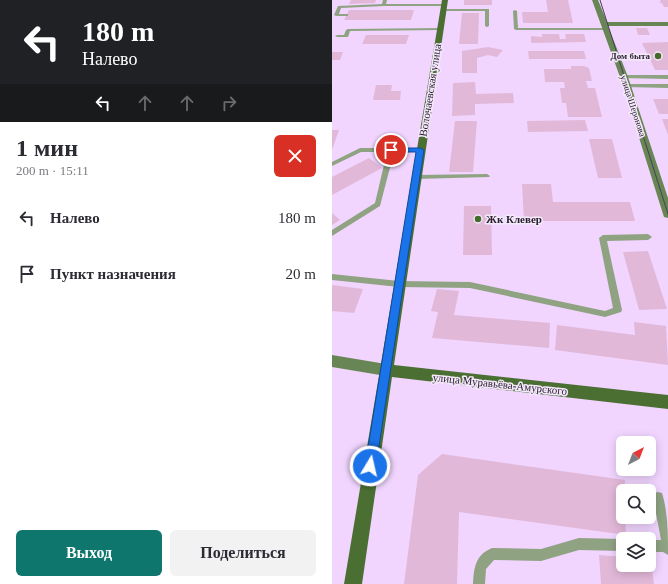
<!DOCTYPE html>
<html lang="ru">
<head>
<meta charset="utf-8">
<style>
  :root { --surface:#fff; --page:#f2f2f3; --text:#2b2b33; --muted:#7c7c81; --accent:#0f766e }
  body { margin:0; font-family:Georgia,serif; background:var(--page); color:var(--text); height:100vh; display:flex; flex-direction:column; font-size:15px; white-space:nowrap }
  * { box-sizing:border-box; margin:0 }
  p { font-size:13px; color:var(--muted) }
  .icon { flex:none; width:22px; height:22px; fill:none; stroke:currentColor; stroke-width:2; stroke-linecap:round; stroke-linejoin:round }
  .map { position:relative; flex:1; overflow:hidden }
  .drawer { display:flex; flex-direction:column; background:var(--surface); width:332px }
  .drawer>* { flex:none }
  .hud { background:#202124; color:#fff; overflow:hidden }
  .needle { width:26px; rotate:42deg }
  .tools { position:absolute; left:284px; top:436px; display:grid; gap:8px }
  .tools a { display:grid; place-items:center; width:40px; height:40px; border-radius:6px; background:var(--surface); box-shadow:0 2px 10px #0003; font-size:20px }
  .pin { position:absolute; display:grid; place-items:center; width:34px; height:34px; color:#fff; margin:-17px; border:2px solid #fff; border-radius:50%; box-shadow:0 1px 4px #0007 }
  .me { position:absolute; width:44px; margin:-22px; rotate:9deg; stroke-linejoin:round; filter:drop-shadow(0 0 3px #0008) }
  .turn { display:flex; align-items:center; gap:14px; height:84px; padding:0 16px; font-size:18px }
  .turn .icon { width:52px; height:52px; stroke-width:2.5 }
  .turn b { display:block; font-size:28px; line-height:34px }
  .lanes { display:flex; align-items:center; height:38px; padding:0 16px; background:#0003; justify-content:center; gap:20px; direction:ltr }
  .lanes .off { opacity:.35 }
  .round { display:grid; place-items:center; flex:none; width:42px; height:42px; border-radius:6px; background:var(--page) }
  .head { display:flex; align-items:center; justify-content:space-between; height:68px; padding:0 16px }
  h1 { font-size:24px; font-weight:700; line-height:30px }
  .button { display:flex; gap:8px; margin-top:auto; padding:8px 16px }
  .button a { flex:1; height:46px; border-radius:6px; background:var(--accent); color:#fff; font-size:16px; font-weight:700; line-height:46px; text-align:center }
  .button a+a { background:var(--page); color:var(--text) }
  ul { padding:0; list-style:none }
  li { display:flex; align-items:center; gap:12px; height:56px; padding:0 16px }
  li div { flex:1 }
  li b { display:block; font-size:15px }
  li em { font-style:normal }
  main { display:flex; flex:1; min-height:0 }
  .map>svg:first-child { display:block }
  .building { fill:#e2b8d8 }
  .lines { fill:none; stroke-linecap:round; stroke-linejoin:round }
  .lane { fill:#8fa383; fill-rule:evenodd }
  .secondary { fill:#678555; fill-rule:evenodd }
  .primary { fill:#4b6f33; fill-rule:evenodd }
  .tram { stroke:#4c3e53; stroke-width:1 }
  .route { fill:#1a73e8; stroke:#114b97 }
  .poi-dot { fill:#446c28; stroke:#f4e9fa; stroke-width:1.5 }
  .labels { text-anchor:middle; stroke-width:3; stroke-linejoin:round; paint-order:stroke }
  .far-poi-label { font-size:9px; font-weight:bold; fill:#281d2d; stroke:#f4e9fa; text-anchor:end }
  .far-street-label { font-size:9px; fill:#281d2d; stroke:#f4e9fa }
  .street-label { font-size:11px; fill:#281d2d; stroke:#f4e9fa }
  .poi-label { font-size:11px; font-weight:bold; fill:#281d2d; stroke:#f4e9fa; text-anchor:start }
</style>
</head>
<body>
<main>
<section class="drawer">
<div class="hud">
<div class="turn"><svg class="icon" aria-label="left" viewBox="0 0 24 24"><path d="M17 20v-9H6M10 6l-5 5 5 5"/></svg><div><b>180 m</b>Налево</div></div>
<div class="lanes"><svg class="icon" aria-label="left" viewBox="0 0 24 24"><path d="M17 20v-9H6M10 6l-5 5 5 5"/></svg><svg class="icon off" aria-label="ahead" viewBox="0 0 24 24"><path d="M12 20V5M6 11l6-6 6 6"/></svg><svg class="icon off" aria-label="ahead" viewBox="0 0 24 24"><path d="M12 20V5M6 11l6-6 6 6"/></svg><svg class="icon off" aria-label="right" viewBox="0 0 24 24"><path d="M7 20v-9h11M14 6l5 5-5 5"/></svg></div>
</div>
<div class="head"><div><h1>1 мин</h1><p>200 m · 15:11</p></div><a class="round" style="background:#d93025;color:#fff"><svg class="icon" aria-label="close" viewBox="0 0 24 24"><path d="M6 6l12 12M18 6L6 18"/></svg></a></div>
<ul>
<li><svg class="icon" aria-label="left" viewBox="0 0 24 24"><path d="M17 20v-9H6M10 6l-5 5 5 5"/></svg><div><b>Налево</b></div><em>180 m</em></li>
<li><svg class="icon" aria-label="arrive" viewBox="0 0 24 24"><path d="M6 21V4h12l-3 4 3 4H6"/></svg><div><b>Пункт назначения</b></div><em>20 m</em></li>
</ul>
<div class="button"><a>Выход</a><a>Поделиться</a></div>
</section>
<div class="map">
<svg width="336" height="584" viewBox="0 0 336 584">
  <rect width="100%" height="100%" fill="#f1d5ff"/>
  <!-- building -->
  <path class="building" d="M19,0h25l-1,3 -26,1z
    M132,0h28v5h-28z
    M214,0h22l5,23h-50l-1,-11h26z
    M328,0h8v7h-4l-2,-4h-2l-1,-1h2z
    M17,10h65l-3,10h-67z
    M130,13h17l-1,31h-19z
    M304,28h11l3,7h-12z
    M210,34h17l1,5h6l-1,-5h19l2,8 -55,1v-7l11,1z
    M34,35h43l-3,9h-44z
    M336,42v28h-13l-13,-27z
    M156,47l15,3 -6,7 -9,-2 -11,3v15h-15v-22z
    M196,51h56l2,8h-57z
    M0,52h11l-3,8h-8z
    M239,66h13l5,2 3,13h-6l2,7h7l7,29h-34l-2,-14h-4l-2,-15h5l-1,-6h-19l-1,-13h27z
    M143,82l1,12 37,-1 1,10 -39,1v11l-23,1 1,-33z
    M44,85h16l-1,6h10l-1,9h-27z
    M321,99h15v15h-9z
    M330,119h6v16z
    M253,120l3,11 -60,1 -1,-11z
    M123,121h22l-4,51h-24z
    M0,130h7l-7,20z
    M257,139h23l10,39h-24z
    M37,158l13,10 -50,27v-18z
    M190,184h29l2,18h77l5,19h-111z
    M132,206h27l1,49h-29z
    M0,213l8,7 -8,5z
    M316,251l19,58 -28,1 -16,-58z
    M0,285l31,4 -9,24 -22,-2z
    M105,289l22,2 -5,24 96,8 -1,25 -117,-10 6,-26 -7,-1z
    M302,322l32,4 2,39 -113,-15 2,-25 78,10z
    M110,454l183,26 -2,37h2l1,18 -167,-23 -2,72h-53l14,-109z
    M267,555l24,2v8h26v-6h2l3,25h-53z"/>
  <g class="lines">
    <!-- lane -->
    <path class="lane" d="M51,0h4l-1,4h58l2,1 -2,1h-60l-43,2 -2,6h9v2h-12l-2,-1 4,-9 44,-2z
      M111,9h46v17l-2,1 -2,-1v-15h-44v-1z
      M183,10l2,1 1,17h88l2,1 -2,1h-90l-2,-1 -1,-18z
      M108,28l2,1v1l-92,1 -2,6h-11l-2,-1 2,-1h7l2,-5 2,-1z
      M292,75h44v4l-46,-1v-2z
      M295,84h41v4l-43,-1v-2z
      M28,148h60l3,2 -3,2h-26l-14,54 -48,30v-6l43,-27 12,-51h-26l-29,14v-4z
      M155,174l3,2 -1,1 -73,2 -3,-2 3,-2z
      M316,234l4,3 -4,3 -41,1 15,69 -1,2 -16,5 -135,-29 -71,-1 -67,-7v-6l67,7 71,1 135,29 8,-3 -14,-70 4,-3z
      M326,492l4,1c6,19 6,41 6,62l-5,-3h-14v-12h12l-8,-43 1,-4z
      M247,538l44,1v12l-44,-1 -38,11 -47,-1 -8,9 -1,15h-12c1,-16 2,-29 19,-36l49,1z"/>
    <!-- secondary -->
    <path class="secondary" d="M260,0h6l9,22h61v4h-60l20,51 40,121v20l-4,-1 -1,-3 -43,-137z
      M0,355l54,9 5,2 2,4 -2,4 -5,2 -54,-9z"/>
    <!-- primary -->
    <path class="primary" d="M110,0h6l-54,365 274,30v14l-276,-32 -30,207h-18z"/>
    <!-- tram -->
    <path class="tram" d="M268,0l68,214"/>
  </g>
  <!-- route -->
  <path class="route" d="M59,148h29l4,2 -48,316 -1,4 -5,2 -4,-2 -1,-4 51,-314h-28v-3z"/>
  <!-- markers -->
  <g class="poi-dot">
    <circle cx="326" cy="56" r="4"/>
    <circle cx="146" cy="219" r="4"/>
  </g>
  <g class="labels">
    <!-- far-poi labels -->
    <g class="far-poi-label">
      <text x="318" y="59">Дом быта</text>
    </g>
    <!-- far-street labels -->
    <g class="far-street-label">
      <text transform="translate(301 106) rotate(72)" y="3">улица Шеронова</text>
    </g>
    <!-- street labels -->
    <g class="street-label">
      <text transform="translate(98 90) rotate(-81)" y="4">Волочаевская улица</text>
      <text transform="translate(168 384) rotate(6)" y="4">улица Муравьёва-Амурского</text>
    </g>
    <!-- poi labels -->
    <g class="poi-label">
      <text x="154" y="223">Жк Клевер</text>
    </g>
  </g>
</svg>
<div class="tools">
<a><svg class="needle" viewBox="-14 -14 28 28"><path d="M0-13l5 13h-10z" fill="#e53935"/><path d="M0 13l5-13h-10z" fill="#7c7c81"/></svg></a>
<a><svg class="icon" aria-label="search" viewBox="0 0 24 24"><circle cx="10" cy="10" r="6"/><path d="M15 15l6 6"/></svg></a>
<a><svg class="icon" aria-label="layers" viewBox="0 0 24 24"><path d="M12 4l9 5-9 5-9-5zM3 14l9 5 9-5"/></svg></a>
</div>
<div class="pin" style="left:59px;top:150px;background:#d93025"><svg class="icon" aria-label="arrive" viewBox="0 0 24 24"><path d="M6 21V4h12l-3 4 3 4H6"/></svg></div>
<svg class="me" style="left:38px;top:466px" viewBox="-20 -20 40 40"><circle r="17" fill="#1a73e8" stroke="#fff" stroke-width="3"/><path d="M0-11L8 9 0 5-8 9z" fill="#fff"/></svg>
</div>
</main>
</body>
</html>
